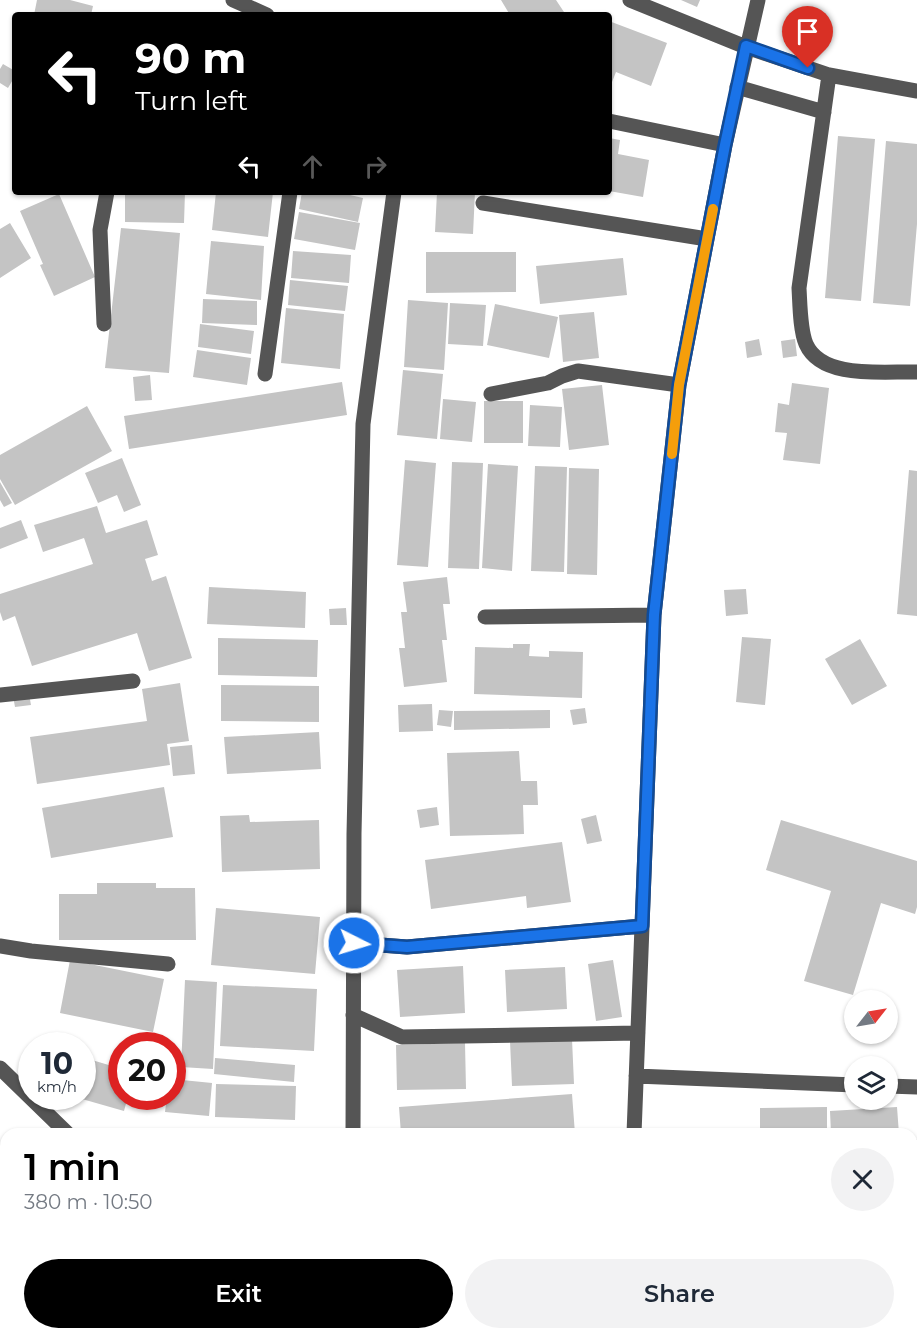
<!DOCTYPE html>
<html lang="en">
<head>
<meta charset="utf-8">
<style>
  :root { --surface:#fff; --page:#f2f2f3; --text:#1f2937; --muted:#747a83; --accent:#000 }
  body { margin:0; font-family:Montserrat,sans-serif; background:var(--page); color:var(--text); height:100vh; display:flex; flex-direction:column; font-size:22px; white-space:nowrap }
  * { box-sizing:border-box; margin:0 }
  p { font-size:20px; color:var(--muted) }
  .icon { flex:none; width:33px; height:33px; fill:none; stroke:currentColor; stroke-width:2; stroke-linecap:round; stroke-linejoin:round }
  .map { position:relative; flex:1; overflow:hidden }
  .side { position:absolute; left:0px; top:1128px; width:918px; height:212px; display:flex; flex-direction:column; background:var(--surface); border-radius:18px 18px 0 0; box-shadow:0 2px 4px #0004 }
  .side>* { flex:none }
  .guide { position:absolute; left:12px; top:12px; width:600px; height:183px; border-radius:6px; box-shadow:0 2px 4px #0004; background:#000; color:#fff; overflow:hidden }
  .needle { width:39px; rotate:59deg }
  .buttons { position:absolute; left:844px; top:990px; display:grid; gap:12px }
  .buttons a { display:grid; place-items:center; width:54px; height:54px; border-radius:50%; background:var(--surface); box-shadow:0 2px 4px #0004; font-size:30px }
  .speed { position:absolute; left:18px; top:1032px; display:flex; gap:12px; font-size:30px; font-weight:700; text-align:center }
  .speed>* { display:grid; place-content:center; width:78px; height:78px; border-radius:50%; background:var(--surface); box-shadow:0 2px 4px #0004; line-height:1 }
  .speed small { font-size:15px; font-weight:400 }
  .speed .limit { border:9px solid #d22; background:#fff; color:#111 }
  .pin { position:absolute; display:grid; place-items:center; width:51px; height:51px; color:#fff; margin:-62px -26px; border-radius:50% 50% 50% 0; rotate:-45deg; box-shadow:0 0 6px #0007 }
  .pin .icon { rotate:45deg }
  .me { position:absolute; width:66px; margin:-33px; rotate:95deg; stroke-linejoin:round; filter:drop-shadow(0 0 4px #0008) }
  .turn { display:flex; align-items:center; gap:21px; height:126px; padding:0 24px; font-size:27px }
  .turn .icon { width:78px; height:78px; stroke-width:2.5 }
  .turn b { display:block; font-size:42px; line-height:51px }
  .lanes { display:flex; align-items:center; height:57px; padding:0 24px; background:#0003; justify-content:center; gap:30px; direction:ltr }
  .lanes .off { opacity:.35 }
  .round { display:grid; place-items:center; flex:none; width:63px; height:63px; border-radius:32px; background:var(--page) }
  .overview { display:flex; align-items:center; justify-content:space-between; height:102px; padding:0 24px }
  h1 { font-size:36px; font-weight:600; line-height:45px; color:var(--accent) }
  .primary-button { display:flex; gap:12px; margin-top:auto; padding:12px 24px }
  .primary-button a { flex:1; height:69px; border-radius:36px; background:var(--accent); color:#fff; font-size:24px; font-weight:600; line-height:69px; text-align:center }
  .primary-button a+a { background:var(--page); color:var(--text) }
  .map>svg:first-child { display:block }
  .building { fill:#c4c4c4 }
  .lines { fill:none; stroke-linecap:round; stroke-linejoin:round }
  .minor { stroke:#555; stroke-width:15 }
  .route-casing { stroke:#114b97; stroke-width:15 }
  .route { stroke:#1a73e8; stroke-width:10 }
  .slow { stroke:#f59e0b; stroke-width:10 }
</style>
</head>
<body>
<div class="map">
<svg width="917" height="1339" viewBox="0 0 917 1339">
  <rect width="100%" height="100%" fill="#fff"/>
  <!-- building -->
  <path class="building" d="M37,0h33l23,6 -2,9h-57z
    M501,0h55l10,15h-56z
    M681,0h19l-3,7z
    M609,21l58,22 -16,43 -35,-14 -4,10 -3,-1z
    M3,64l12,7v5l-7,12 -8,-5v-14z
    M838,136l37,3 -14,162 -36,-3z
    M609,138l11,2 -2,14 31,6 -6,37 -34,-6z
    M886,141l31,3v80l-7,82 -37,-3z
    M125,192h60l-1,31 -59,-1z
    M216,192h57l-5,45 -56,-7z
    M302,192h35l26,6 -5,24 -59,-13z
    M437,192h38l-2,42 -38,-2z
    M59,194l36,83 -41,19 -14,-31 3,-1 -23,-53z
    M299,212l61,11 -5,27 -61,-11z
    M10,223l21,35 -31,20v-49z
    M121,228l59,5 -11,140 -64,-5z
    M211,241l53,5 -3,54 -55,-6z
    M293,251l58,4 -2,28 -58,-5z
    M426,252h90v40l-90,1z
    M623,258l4,37 -87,9 -4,-38z
    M290,280l58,6 -3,25 -57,-6z
    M203,299l54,2v24l-55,-2z
    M408,300l40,3 -4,67 -40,-3z
    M450,303l36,2 -3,41 -35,-2z
    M495,304l63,13 -9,41 -62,-13z
    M286,308l58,6 -4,55 -59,-6z
    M594,312l5,46 -36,4 -4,-47z
    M200,324l54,7 -3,23 -53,-7z
    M759,339l3,16 -15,3 -2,-16z
    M795,339l2,17 -14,2 -2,-17z
    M197,350l54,8 -4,27 -54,-8z
    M403,370l40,4 -6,65 -40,-4z
    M150,375l2,25 -17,1 -2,-24z
    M342,382l5,33 -218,34 -5,-33z
    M792,383l37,5 -9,76 -37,-4 4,-27 -12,-1 3,-29 11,2z
    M602,385l7,60 -40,5 -7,-61z
    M443,399l33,3 -4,40 -32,-3z
    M484,401h39v42h-39z
    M530,405l32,2 -2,40 -32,-1z
    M87,406l25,45 -97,54 -15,-26v-24z
    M122,458l19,47 -17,7 -7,-17 -19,8 -13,-30z
    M405,460l31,3 -8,104 -31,-2z
    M452,462l31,1 -4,106 -31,-1z
    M488,464l30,2 -6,105 -30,-3z
    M535,466l32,1 -3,105 -33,-1z
    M569,468l30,1 -2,106 -30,-1z
    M909,470l8,1v145l-20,-2z
    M0,482l12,21 -8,4 -4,-7z
    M97,506l9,27 41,-13 11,35 -13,4 7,22 14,-5 26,82 -43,13 -12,-38 -105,33 -17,-50 -12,5 -3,-9v-18l93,-30 -9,-26 -41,14 -9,-27z
    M21,520l7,18 -28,11v-21z
    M447,577l3,27h-7l4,36h-5l5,42 -43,5 -5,-39h6l-4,-36h6l-4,-30z
    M209,587l97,5 -1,36 -98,-4z
    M746,589l2,25 -22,2 -2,-26z
    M346,608l1,17h-17l-1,-16z
    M742,637l29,2 -6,66 -29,-3z
    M218,638l100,2 -1,37 -99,-2z
    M860,639l27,47 -35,19 -27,-46z
    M513,644h17l-1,12 20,1v-6l34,1 -1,46 -108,-4 1,-47 38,1z
    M180,683l9,58 -22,3 3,21 -133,19 -7,-47 117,-16 -5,-32z
    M221,685l98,1v36l-98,-1z
    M29,694l2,11 -16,2 -2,-11z
    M432,704l1,27 -34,1 -1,-27z
    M585,708l2,15 -14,2 -3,-15z
    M439,710l14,1 -2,16 -14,-2z
    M550,710v18l-96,2v-19z
    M319,732l2,37 -94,5 -3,-37z
    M192,745l3,29 -22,2 -3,-29z
    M519,751l2,30h16l1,24h-15l1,29 -74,2 -3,-83z
    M164,787l9,50 -122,21 -9,-50z
    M437,807l2,18 -19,3 -3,-18z
    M249,815l1,7 69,-2 1,49 -98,3 -2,-56z
    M596,815l6,26 -15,3 -6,-25z
    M781,820l136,41v46l-2,7 -34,-11 -28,92 -49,-14 27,-90 -65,-21z
    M562,842l9,60 -44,6 -1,-12 -95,13 -6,-49z
    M97,883h59v5h39l1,52h-137v-46h38z
    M216,908l104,9 -5,57 -104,-9z
    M70,960l94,19 -11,53 -93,-19z
    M613,960l9,57 -26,4 -8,-57z
    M463,966l2,47 -65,4 -3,-47z
    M565,967l2,42 -60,3 -2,-42z
    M185,980l32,2 -4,87 -32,-2z
    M223,985l94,4 -3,62 -94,-5z
    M572,1039l2,45 -62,2 -2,-45z
    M31,1043l8,2 -7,1v38l-12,-3z
    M465,1043l1,46 -69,1 -1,-45z
    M82,1057l40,12v27h6l-4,15 -49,-14 7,-1z
    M215,1058l80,7 -1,17 -80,-8z
    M172,1079l40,4 -3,33 -44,-4 2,-16h5z
    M216,1084l80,2 -1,34 -80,-3z
    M572,1094l3,40h-48v-4l-57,4h-69l-2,-27z
    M827,1107v27h-67v-26z
    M897,1107l2,27h-68l-1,-23z
    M912,1139h5v77l-5,1z
    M6,1158v20l-6,-7v-8z
    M6,1211v20l-6,-11v-5z
    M0,1232l6,14v47l-6,2z
    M6,1328v6h22v5h-28v-10z
    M61,1334h52v5h-52z
    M152,1334h83l-1,5h-82z
    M237,1334h83v5h-83z
    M403,1334h25v3h-25z
    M433,1334h127v3l-27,2h-99z
    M705,1334h84l27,1v4h-111z"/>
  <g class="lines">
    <!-- minor -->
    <path class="minor" d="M233,0l34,15
      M630,0l116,47 83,28 88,16
      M829,75l-30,213c1,16 1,42 7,56 16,36 78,27 111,28
      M737,87l87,25
      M609,121l116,24
      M483,203l224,36
      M104,324l-4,-94 7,-38
      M265,374l25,-182
      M491,394l57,-11 14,-7 16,-5 101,14
      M485,617l169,-2
      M0,695l133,-14
      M354,943l53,4 235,-21
      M0,946l31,5 137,13
      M353,1015l49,22 236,-4
      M0,1068l68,66
      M636,1076l219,9
      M888,1086l29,1
      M353,1134l1,-300 9,-410 31,-232
      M634,1134l20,-519 25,-230 46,-240 33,-145
      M352,1339v-5
      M625,1339v-5"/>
  </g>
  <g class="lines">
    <!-- route casing -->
    <g class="route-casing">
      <path id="route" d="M354,943l53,4 235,-21 12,-311 25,-230 46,-240 21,-99 62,22"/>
    </g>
    <!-- route -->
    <use href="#route" class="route"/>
    <!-- slow -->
    <path class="slow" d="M672,454l7,-69 34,-176"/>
  </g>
</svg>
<div class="buttons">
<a><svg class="needle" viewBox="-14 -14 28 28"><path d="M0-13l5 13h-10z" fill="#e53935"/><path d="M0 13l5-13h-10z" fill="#747a83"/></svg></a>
<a><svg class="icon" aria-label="layers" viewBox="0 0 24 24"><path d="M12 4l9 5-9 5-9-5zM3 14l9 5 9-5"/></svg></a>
</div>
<div class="speed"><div>10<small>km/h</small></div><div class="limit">20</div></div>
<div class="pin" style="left:808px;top:68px;background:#d93025"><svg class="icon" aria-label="arrive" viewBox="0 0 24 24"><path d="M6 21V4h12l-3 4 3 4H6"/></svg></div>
<svg class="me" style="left:354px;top:943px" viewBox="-20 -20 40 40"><circle r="17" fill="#1a73e8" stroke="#fff" stroke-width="3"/><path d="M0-11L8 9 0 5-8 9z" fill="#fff"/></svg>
<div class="guide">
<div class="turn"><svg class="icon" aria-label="left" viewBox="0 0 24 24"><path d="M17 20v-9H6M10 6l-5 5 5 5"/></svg><div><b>90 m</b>Turn left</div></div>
<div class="lanes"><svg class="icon" aria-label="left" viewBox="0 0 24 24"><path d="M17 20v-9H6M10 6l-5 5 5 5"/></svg><svg class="icon off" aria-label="ahead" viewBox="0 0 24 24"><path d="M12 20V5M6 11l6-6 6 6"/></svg><svg class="icon off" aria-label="right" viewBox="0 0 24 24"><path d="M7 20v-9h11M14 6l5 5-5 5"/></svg></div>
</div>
<section class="side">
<div class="overview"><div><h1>1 min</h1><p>380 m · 10:50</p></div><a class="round"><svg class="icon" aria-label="close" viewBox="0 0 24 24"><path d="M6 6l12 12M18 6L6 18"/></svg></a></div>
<div class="primary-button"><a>Exit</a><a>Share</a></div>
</section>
</div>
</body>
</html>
